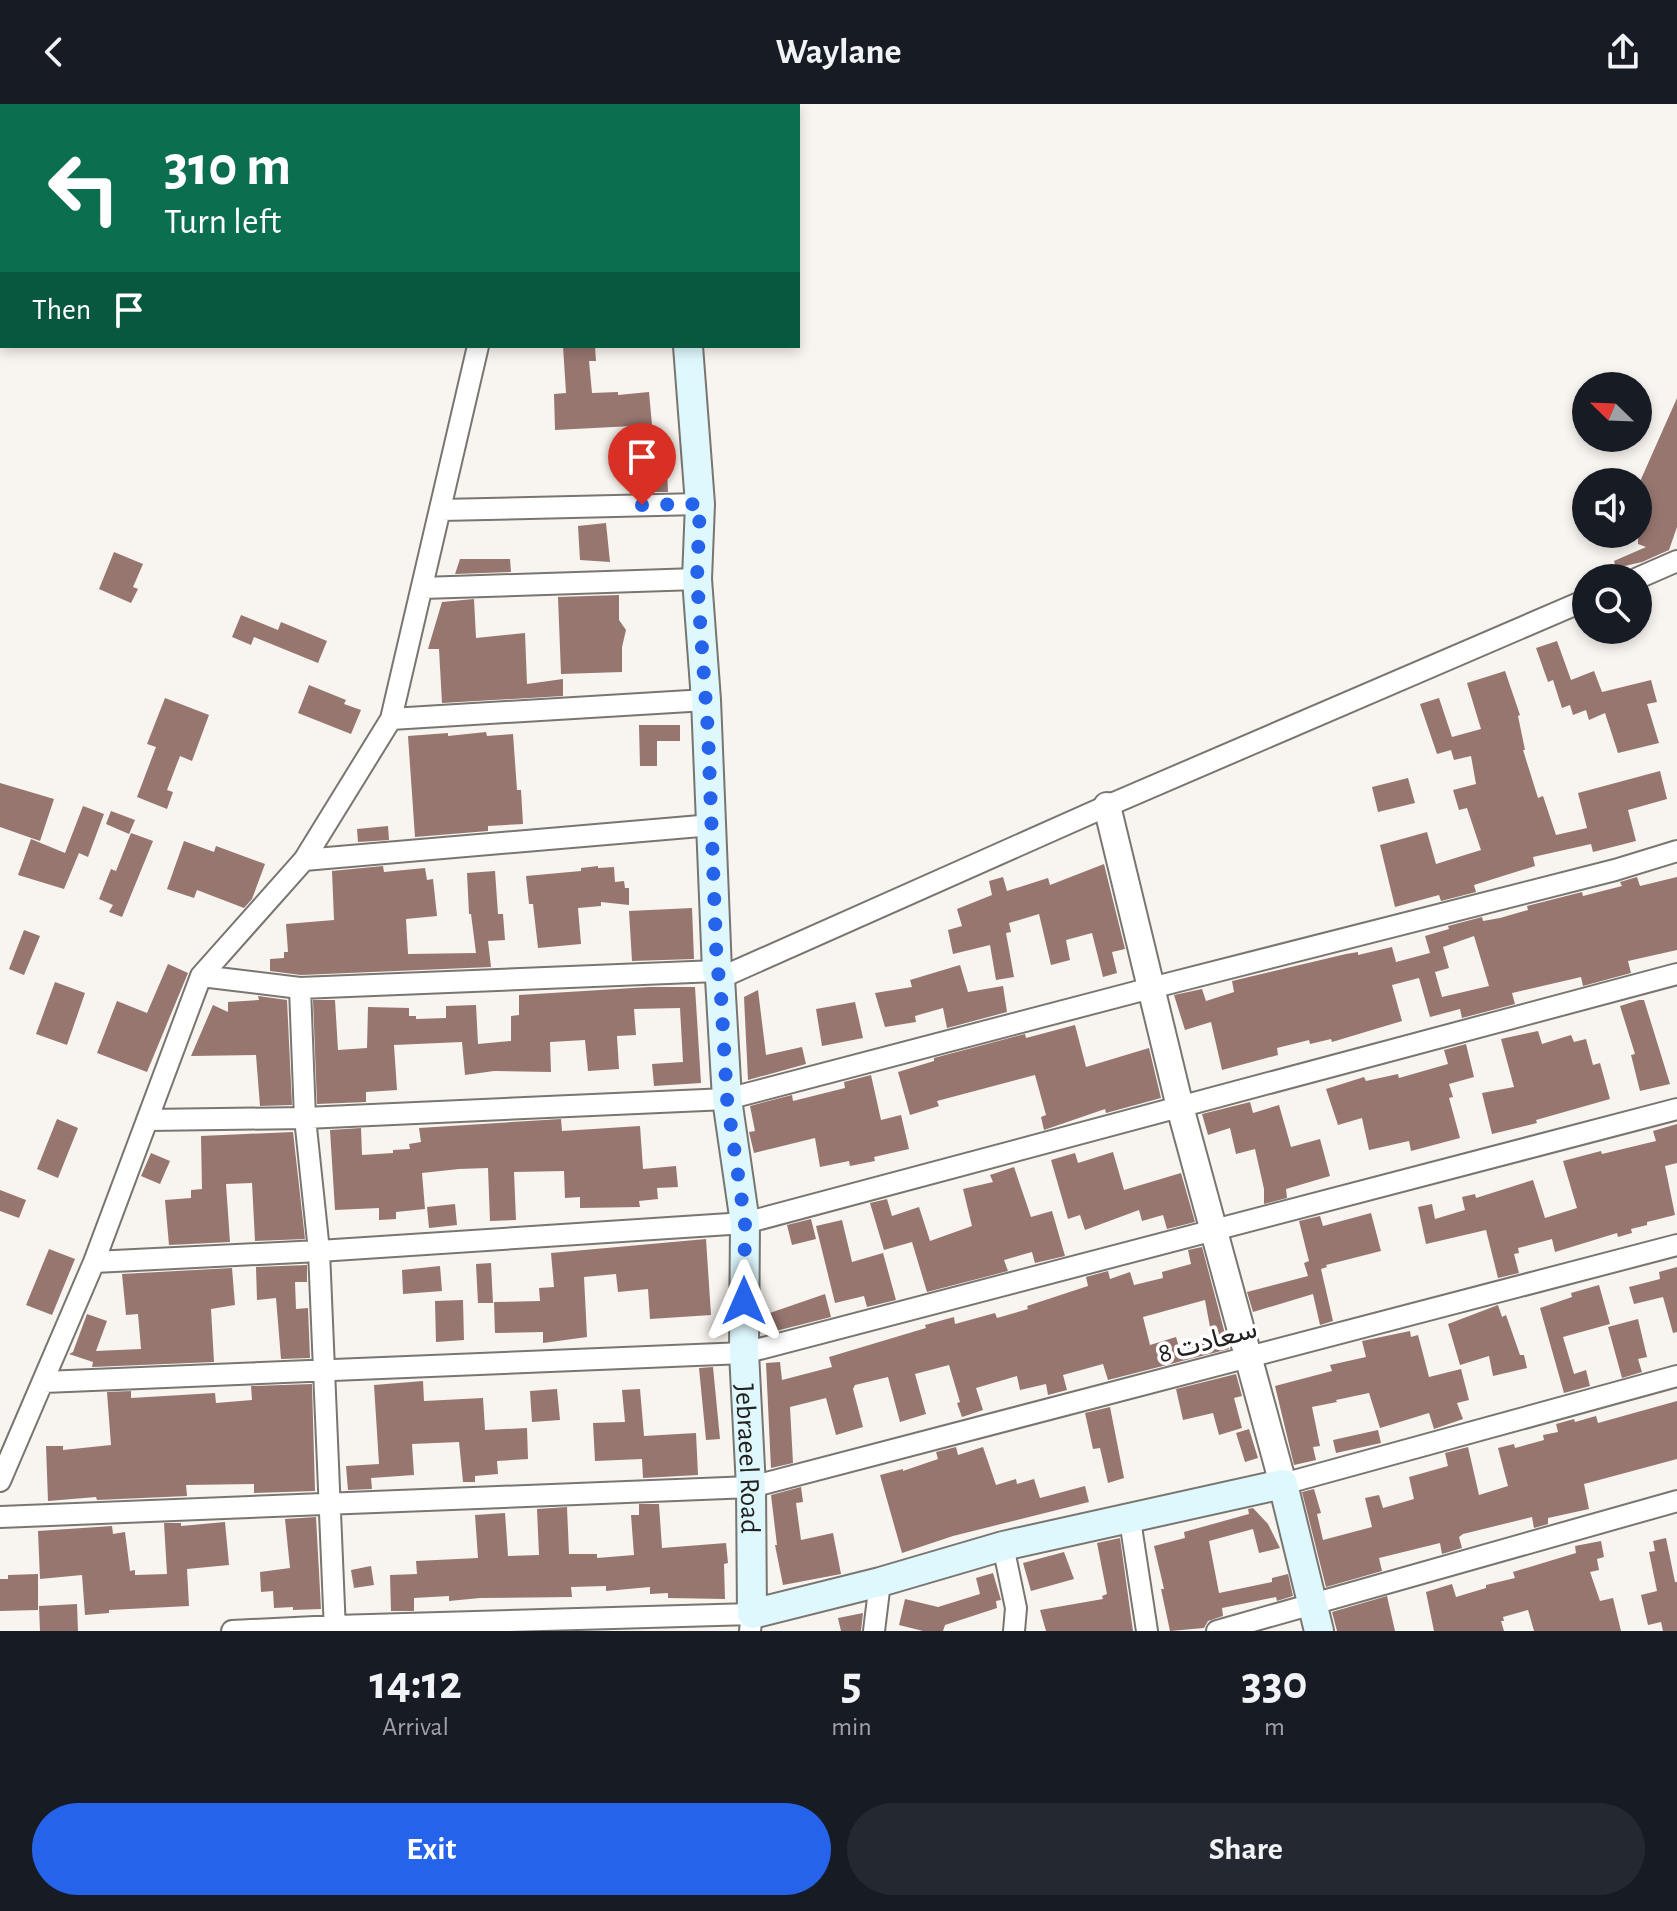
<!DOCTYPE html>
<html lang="en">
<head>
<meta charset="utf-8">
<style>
  :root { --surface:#171b24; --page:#242831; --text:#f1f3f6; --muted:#9ea1a6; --accent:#2563eb }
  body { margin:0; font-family:"Alegreya Sans",Vazirmatn,sans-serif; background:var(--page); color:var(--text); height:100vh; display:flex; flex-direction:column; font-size:30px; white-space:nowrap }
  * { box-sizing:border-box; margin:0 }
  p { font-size:26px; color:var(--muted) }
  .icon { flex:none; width:44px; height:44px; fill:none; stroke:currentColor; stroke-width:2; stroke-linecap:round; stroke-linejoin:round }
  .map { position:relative; height:1527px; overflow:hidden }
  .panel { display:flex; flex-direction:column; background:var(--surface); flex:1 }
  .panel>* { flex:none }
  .guide { position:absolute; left:0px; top:0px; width:800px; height:244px; box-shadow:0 4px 12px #0003; background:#0b6e4f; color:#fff; overflow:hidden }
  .needle { width:52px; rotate:293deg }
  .buttons { position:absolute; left:1572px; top:268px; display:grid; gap:16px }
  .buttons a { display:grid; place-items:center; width:80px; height:80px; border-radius:50%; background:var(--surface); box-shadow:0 4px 12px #0003; font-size:40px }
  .pin { position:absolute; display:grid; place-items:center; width:68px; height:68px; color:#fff; margin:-82px -34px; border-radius:50% 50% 50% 0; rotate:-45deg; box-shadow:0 0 8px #0007 }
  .pin .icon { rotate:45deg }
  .me { position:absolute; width:88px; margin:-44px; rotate:0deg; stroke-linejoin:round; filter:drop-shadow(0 0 6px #0008) }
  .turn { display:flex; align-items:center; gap:28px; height:168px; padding:0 32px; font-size:36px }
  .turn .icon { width:104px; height:104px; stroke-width:2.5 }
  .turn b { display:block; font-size:56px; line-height:68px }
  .then { display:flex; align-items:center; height:76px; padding:0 32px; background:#0003; gap:16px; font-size:30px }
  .eta { display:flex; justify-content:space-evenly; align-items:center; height:136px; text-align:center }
  .eta b { font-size:48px; font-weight:600; line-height:56px }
  .action { display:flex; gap:16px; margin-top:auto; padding:16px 32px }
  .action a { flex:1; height:92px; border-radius:48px; background:var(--accent); color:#fff; font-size:32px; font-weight:600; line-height:92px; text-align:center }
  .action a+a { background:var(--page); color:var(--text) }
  header { display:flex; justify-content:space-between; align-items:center; height:104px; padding:0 32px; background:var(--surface); font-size:36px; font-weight:600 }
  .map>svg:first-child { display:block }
  .building { fill:#977670; fill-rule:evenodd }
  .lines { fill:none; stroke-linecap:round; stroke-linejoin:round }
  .minor-casing { stroke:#797570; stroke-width:24 }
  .tertiary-casing { stroke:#797570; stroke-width:30 }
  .secondary-casing { stroke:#797570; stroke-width:32 }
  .minor { stroke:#fff; stroke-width:20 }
  .tertiary { stroke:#fff; stroke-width:26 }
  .secondary { stroke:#def8fd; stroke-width:28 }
  .route { stroke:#2563eb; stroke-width:14; stroke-dasharray:0 25.2 }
  .labels { text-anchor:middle; stroke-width:7; stroke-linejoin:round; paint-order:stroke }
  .street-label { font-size:28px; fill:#242220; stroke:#fff }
</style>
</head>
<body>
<header><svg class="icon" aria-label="back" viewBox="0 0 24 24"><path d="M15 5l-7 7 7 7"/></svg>Waylane<svg class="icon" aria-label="share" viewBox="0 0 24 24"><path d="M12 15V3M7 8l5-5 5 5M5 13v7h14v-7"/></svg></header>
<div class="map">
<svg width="1677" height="1527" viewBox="0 0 1677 1527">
  <rect width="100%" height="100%" fill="#f8f4ef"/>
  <!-- building -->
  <path class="building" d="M563,242h32l1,15h-7l3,32 26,-1v3l31,-3 3,33 -97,5 -1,-36 12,-1z
    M1677,294v129l-8,23 -27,12 -26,6 -2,-7 32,-14 -8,-3v-58z
    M667,364l1,24h-30l-1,-18 11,-1v-4z
    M606,419l4,39 -30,-2 -2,-34z
    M114,448l29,12 -10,23 5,2 -7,14 -32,-14z
    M460,455h50l1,13 -56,2z
    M619,491v25l7,10 -4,17v25l-61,2 -3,-77z
    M474,495l2,39 49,-5 2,51 36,-5v17l-121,7 -3,-54h-11l14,-47z
    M241,511l37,15 3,-8 46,19 -9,22 -64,-26 -3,8 -19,-8z
    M1557,537l14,39 23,-9 8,21 49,-12 6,22 -10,2 12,39 -41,10 -13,-40 -16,7 -3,-10 -13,5 -3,-10 -8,3 -9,-28 -5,2 -12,-34z
    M1505,567l15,44 -2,1 7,34h-2l15,48 5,-2 13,39 31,-7 -9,-35 82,-22 7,28 -39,11 8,31 -43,11 -2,-8 -58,13 2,9 -61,19 2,7 -35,9 -2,-6 -44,12 -15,-62 47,-13 9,32 45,-14 -14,-42 -8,2 -6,-20 23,-6 -5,-28 -17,4 -3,-10 -14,4 -17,-50 19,-6 13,39 29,-8 -14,-46z
    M309,581l37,15 -2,4 17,6 -10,24 -53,-21z
    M165,594l44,17 -17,46 -12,-5 -13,34 6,2 -6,17 -30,-12 19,-50 -9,-3z
    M639,621h41v16h-23v25h-17z
    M486,628l1,4 26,-2 4,56h4l2,34 -35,2v5l-73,6 -7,-101 40,-3v3z
    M1408,674l7,25 -37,9 -6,-25z
    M0,679l54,16 -14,42 -40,-14z
    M83,702l21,8 -16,43 -9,-4 -15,36 -46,-14 13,-36 34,14z
    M111,707l24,9 -6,14 -23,-10z
    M388,722l1,14 -31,2 -1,-13z
    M131,729l22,8 -31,76 -13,-5 4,-7 -14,-6 12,-30 5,2z
    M184,737l30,11 2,-6 49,18 -13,35 -8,9 -47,-18 -3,8 -27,-9z
    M1104,760l21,85 -13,3 5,21 -14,4 -11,-44 -26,7 4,20 -19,5 -12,-51 -30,9 2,9 -5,1 8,44 -18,3 -6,-35 -37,9 -5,-24 14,-4 -5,-17 35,-14 -3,-14 14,-4 4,14 41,-13 2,7z
    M383,762l1,6 41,-4 2,12 6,-1 4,37 -31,3 2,35 68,-1 -5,-39h-2l-2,-41 28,-2 3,43h5l2,26 -17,1 3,26 -190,8 -31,-4v-12l14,-1v-6h4l-2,-28 48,-4 -2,-49z
    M598,762v2l16,-1 1,15 9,-1 1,7h4v17l-28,-3v4l-23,2 3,36 -43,4 -5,-44h-4l-3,-28 55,-5v-3z
    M1637,773l3,9 37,-9v73l-49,11 3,12 -48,13 -2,-9 -69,16 3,11 -53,14 -2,-9 -30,8 -11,-39 -27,7 10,36 -70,21 -1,-3 -21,5 -1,-4 -32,8 1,7 -56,15 -11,-48 -26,8 -11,-35 28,-6 4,12 28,-9 -2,-11 114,-27 12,-2v3l34,-8 4,15 34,-9 -5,-17 24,-7 -1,-3 34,-9 1,4 17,-3 28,-8 -1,-4 55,-14 1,4 39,-10 -2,-4zM1474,832l15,50 -47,11 -7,-25 14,-4 -6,-21z
    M692,804l2,51 -62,2 -3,-50z
    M24,826l16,6 -16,39 -15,-6z
    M168,860l20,9 -41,99 -50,-19 20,-52 30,12z
    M960,861l8,27 35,-6 4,26 -60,16 -4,-20 -28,8 1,6 -31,5 -10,-34 37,-6 -2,-7z
    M55,878l30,11 -18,52 -31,-11z
    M649,883h46l6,96 -47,3 -2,-22 31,-2 -3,-54 -46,1 2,26 -19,1 2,33 -31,2 -3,-31 -35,2 1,30 -57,-1 -29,4 -3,-33 -68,3 3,45 -31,2v10l-49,2 -4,-104h22l3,50 29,-2 1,-41 41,1v8h7v3l30,-1v-12l30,-1 2,39 33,-3v-25l8,-1v-20z
    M758,886l8,65 36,-8 4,17 -58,16 -4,-83z
    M258,892l29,4 5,105 -32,1 -4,-51 -65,1 22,-51 15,7v-10l31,-2z
    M1639,896h5l26,84 -30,7 -9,-36 4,-1 -15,-48z
    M855,898l8,36 -41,8 -6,-37z
    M1075,921l11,42 63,-19 12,50 -55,15 -1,-4 -61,21 -3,-13 5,-2 -11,-40 -98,26 2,5 -29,9 -12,-43 36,-11v-3l91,-24 1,4z
    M1538,927l4,13 29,-9 3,7 12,-3 7,26 7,-2 10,36 -74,21 1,3 -45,11 -10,-41 32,-6 -13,-48z
    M1466,940l8,33 -25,7 4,13 -4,1 11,40 -49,13 -2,-10 -40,9 -7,-32 -24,7 -12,-36 38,-12 2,4 32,-7 1,4 49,-14 -4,-14z
    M871,971l10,45 20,-5 8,34 -35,8 1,4 -25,5 -1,-5 -29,6 -5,-29 -61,15 -5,-21 6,-1 -5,-25 42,-11 1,6 52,-13 -1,-6z
    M1250,998l3,11 26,-8 12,42 29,-8 10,37 -44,13 1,9 -23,6v-15l-9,-40 -19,5 -6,-26 -22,7 -6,-21z
    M57,1015l21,9 -20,50 -21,-9z
    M561,1015l1,12 78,-5 3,43 33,-3 2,21 -21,1 1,11 -19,2 1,6 -60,1v-11l-15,1 -1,-27 -50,1 2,48 -26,1 -2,-53 -29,1 -37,4 3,36 -29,3v7l-17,1v-12l-44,2 -5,-80 31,-2 1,27 31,-2v-3l17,-1 -1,-5 12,-2 -2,-14z
    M1677,1020v39l-12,3 10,49 -28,7v3l-16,4 1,4 -14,4 -1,-4 -62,19 -3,-13 -34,9 1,5 -5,1 5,19 -21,5 -12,-48 -60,14 -8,-37 14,-3 3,15 30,-9 -3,-13 13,-3 1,4 57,-18 12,38 32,-10 -14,-47 38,-10 1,3 54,-13 -3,-10z
    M293,1028l12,107 -50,2 -3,-58 -26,1 4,58 -61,3 -4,-45 26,-2v-8l11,-1 -1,-53z
    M1113,1048l11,38 57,-17 14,49 -28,7 -4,-14 -21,6 -3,-11 -54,20 -5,-15 -12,4 -17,-59 24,-7 3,10z
    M151,1049l19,8 -10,23 -19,-8z
    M1014,1063l17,50 21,-6 13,45 -30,7 -3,-11 -28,8 4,11 -81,21 -15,-50 -28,8 -14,-47 17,-4 5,17 27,-9 11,34 42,-15 -9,-37 30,-7 -3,-7z
    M0,1086l26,10 -7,18 -19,-7z
    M455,1100l2,21 -28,3 -2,-21z
    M1371,1109l10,38 -55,14 1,2 -6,2 12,52 -13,4 -7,-31 -60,18 -6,-20 61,-16 -4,-13 5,-2 -10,-40 21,-5 3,10z
    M811,1115l5,20 -24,6 -5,-20z
    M842,1116l10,42 31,-9 13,47 -29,7 -3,-11 -29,7 -19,-77z
    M706,1135l5,76 -61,4 -2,-30 -30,3 -2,-18 -32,3 3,60 -44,6v-11l-48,1 -1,-31 46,-1 -1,-13 15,-1 -3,-34z
    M1202,1143l27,102 -121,31 -5,-16 -40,11 4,15 -19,5 -2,-11 -26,6 -3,-14 -41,12 7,22 -21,7 -5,-14 3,-1 -11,-37 -34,9 11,40 -26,8 -12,-45 -33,8 -2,4 10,38 -27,8 -10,-37 -36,9 3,56 -22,5 -5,-105 14,-1 2,18 50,-13 -3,-10 97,-29 -1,-3 29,-8 1,7 40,-11 2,5 31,-9 -1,-3 61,-20 -2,-9 22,-6 2,8 20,-7 4,13 29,-7 -1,-6 29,-8 -3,-14zM1205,1196l7,38 -33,9 -3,-10 -26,8 -7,-28z
    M49,1145l26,10 -23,56 -26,-10z
    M491,1159l2,40h-15l-2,-39z
    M307,1161v17h-12l1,27 12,-1 2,50 -29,1 -5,-61 -19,2 -1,-33z
    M440,1162l2,25 -39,3 -1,-24z
    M1677,1163v65l-4,1 -10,-36 -29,7 -5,-17 31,-8 -1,-7z
    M232,1164l3,37 -24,4 3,53 -122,5 1,-5 -24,-8 4,-2 14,-38 20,7 -11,30 45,-2 -3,-35 -12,1 -4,-41z
    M1599,1181l11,39 -47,13 11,37 12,-4 4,16 -26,7 -24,-85 32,-11 -1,-4z
    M825,1190l6,23 -67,17v-19z
    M463,1196l1,40 -28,2 -1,-41z
    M1498,1201l4,12 4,-2 14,40h4l3,13 -34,8 -4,-20 -29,9 -12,-41z
    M1638,1215l9,38 -9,2 4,13 -20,6 -14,-51z
    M1410,1227l1,6 7,-2 11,42 32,-8 8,31 -12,3 6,16 -29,10 -5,-16 -49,15 -11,-35 -33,7 1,2 -25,5 8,39 -7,1 3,13 -22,5 -19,-79 57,-15 -2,-6 36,-8 -4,-16z
    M713,1263l7,72 -14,1 -7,-72z
    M1236,1270l6,22 -8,2 8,30 -23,7 -6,-22 -30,7 -7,-31z
    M423,1277l1,20 59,-3 2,32 42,-2 1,31 -31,2 1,13 -23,2v6h-12l-4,-40 -47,2 2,31 -43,3 1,11 -24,1 -2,-24 33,-2 -5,-79z
    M312,1280l3,107 -61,2v-9l-68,1 1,11 -90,4 -1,-3 -48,4 -2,-55h17v4l48,-5 -4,-53 24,-1v7l84,-5 1,10 36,-3 -1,-14z
    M557,1285l3,31 -28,2 -2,-31z
    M640,1285l4,47 52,-3 2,42 -55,3 -1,-19 -47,2 -2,-38 32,-1 -3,-32z
    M1677,1297v58l-93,25 5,25 -41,9v6l-14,4 -2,-11 -69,17 -4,3 3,11 -20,6 -2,-11 -61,15 3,13 -56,16 -24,-95 12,-3 7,24 -4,1 6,26 49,-13 -7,-29 14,-3 4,13 31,-9 -5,-22 39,-11 -3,-13 23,-6 11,48 29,-9 -10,-38 16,-4 1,4 29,-8 -1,-5 15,-3 -2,-8 18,-5 1,3 21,-6 2,7z
    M1110,1303l14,71 -16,5 -8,-35 -7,1 -8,-36z
    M1249,1325l9,29 -13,4 -9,-29z
    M1378,1326l3,13 -45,10 -3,-13z
    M956,1343l2,8 25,-8 13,38 20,-6 1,5 17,-5 6,19 45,-12 4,16 -136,34 -51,17 -22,-78 23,-6v2l35,-12 -2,-7z
    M801,1383l2,15 -7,1 5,37 32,-7 8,41 -58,11 -8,-40h2l-6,-50z
    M639,1400h20l3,44 64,-5 2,20 -4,1 1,35 -57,-1v-5l-18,1v-7l-44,4v-5l-35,1 1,10 -92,1 -31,3v-5l-35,2v13h-23l-1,-36 27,-1 -1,-13 62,-3 -3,-43 30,-2 3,43 31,-1 -2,-46 30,-2 2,47h28v4l37,-3 -3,-40h8z
    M1253,1404l15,16 12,24 -21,5 -6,-24 -44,12 10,52 53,-11v-4l16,-4 5,22 -16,5 -1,-4 -54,11 1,8 -15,5 -4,7 -34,3 -9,-42h3l-10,-43 31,-8 -1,-6 65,-18 -1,-5z
    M316,1413l5,92 -28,1v-3l-19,1 -1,-17 -12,1 -1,-20 30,-4 -5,-49z
    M225,1418l4,43 -42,4 2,37 -80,4v3l-24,2 -3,-40 -42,4 -2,-48 74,-5 1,8 12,-2 5,39 5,-1v5l32,-1 -3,-51h17v3z
    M1120,1434l13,93h-87l-6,-21 63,-11 -1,-3 5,-2 -10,-51z
    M1666,1434l9,44h2v49h-14l-2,-9 -13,3 -7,-30 16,-4 -8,-39 6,-1 -2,-10z
    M1601,1437l3,16 -7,2 2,11 -9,2 10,29 13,-3 8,33h-87l-6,-21 -25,7 1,4h-3l3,10h-70l-8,-39 26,-8 4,13 30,-9v-3l29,-7 -2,-6 63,-19 -1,-7z
    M1064,1448l10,27 -43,12 -8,-28z
    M371,1462l3,19 -20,3 -3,-18z
    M993,1469l8,27 -5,1 1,7 -52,17 -2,6h-20l-24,-6 6,-26 33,8 42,-13 -4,-16z
    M38,1470v36l-38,1v-32h8v-4z
    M1387,1492l8,35h-58l-5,-19z
    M77,1500l1,27h-38l-1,-25z
    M863,1509l-2,18h-20l-3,-13z"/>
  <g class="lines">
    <!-- minor casing -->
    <g class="minor-casing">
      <path id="minor" d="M434,0l1,2
        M441,406l259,-6
        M1638,474l39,-17
        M422,484l275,-9
        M391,615l315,-19
        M304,756l408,-35
        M201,872l99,12 417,-17
        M720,874l387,-172 479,-206
        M300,884l5,130 14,133 16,380
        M147,1016l158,-2 422,-19 424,-111 464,-118 62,-19
        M94,1158l225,-11 426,-28 932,-249
        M44,1278l700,-29 933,-244
        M0,1377l94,-219 107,-286 103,-116 87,-141 87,-373
        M1283,1380l394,-108
        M0,1413l751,-30 926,-242
        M1130,1416l17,111
        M1003,1442l13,62 -2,23
        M232,1527l103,-5 417,-12 -2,17
        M874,1527l6,-49
        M1217,1527l460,-130"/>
    </g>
    <!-- tertiary casing -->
    <g class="tertiary-casing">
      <path id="tertiary" d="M1107,702l73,301 103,377"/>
    </g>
    <!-- secondary casing -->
    <g class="secondary-casing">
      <g id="secondary">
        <path d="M675,0v2"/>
        <path id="s1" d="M688,242l12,158 -3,75 9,121 11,271 3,7 7,121 18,124 -1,130 7,134 1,127 128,-32 123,-36 280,-62 36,147"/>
      </g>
    </g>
    <!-- minor -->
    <use href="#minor" class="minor"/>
    <!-- tertiary -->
    <use href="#tertiary" class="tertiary"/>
    <!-- secondary -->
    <use href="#secondary" class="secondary"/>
  </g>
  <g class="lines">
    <!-- route -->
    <path class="route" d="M642,401l58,-1 -3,75 11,153 9,239 3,7 7,121 18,124 -1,78"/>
  </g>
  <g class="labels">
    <!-- street labels -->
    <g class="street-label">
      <text transform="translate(1207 1236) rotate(-15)" y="10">سعادت 8</text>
      <text dy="10" stroke="none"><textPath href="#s1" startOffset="1116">Jebraeel Road</textPath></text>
    </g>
  </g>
</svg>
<div class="buttons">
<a><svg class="needle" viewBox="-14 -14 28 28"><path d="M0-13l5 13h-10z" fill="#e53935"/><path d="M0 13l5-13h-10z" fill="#9ea1a6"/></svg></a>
<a><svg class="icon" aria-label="sound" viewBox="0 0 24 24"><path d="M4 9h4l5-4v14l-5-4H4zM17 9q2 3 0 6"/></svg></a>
<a><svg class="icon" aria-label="search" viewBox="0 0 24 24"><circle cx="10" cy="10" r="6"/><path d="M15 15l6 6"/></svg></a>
</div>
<div class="pin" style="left:642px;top:401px;background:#d93025"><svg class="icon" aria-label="arrive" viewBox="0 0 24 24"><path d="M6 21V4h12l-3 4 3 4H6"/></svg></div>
<svg class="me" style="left:744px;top:1197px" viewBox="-20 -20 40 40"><path d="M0-17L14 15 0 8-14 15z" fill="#2563eb" stroke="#fff" stroke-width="4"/></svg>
<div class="guide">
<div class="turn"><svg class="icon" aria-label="left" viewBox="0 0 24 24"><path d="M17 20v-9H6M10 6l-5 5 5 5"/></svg><div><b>310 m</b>Turn left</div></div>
<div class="then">Then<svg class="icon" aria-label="arrive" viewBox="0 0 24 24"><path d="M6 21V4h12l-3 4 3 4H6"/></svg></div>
</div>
</div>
<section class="panel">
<div class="eta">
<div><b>14:12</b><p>Arrival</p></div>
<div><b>5</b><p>min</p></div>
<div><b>330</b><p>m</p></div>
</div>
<div class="action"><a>Exit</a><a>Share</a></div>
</section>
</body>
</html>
